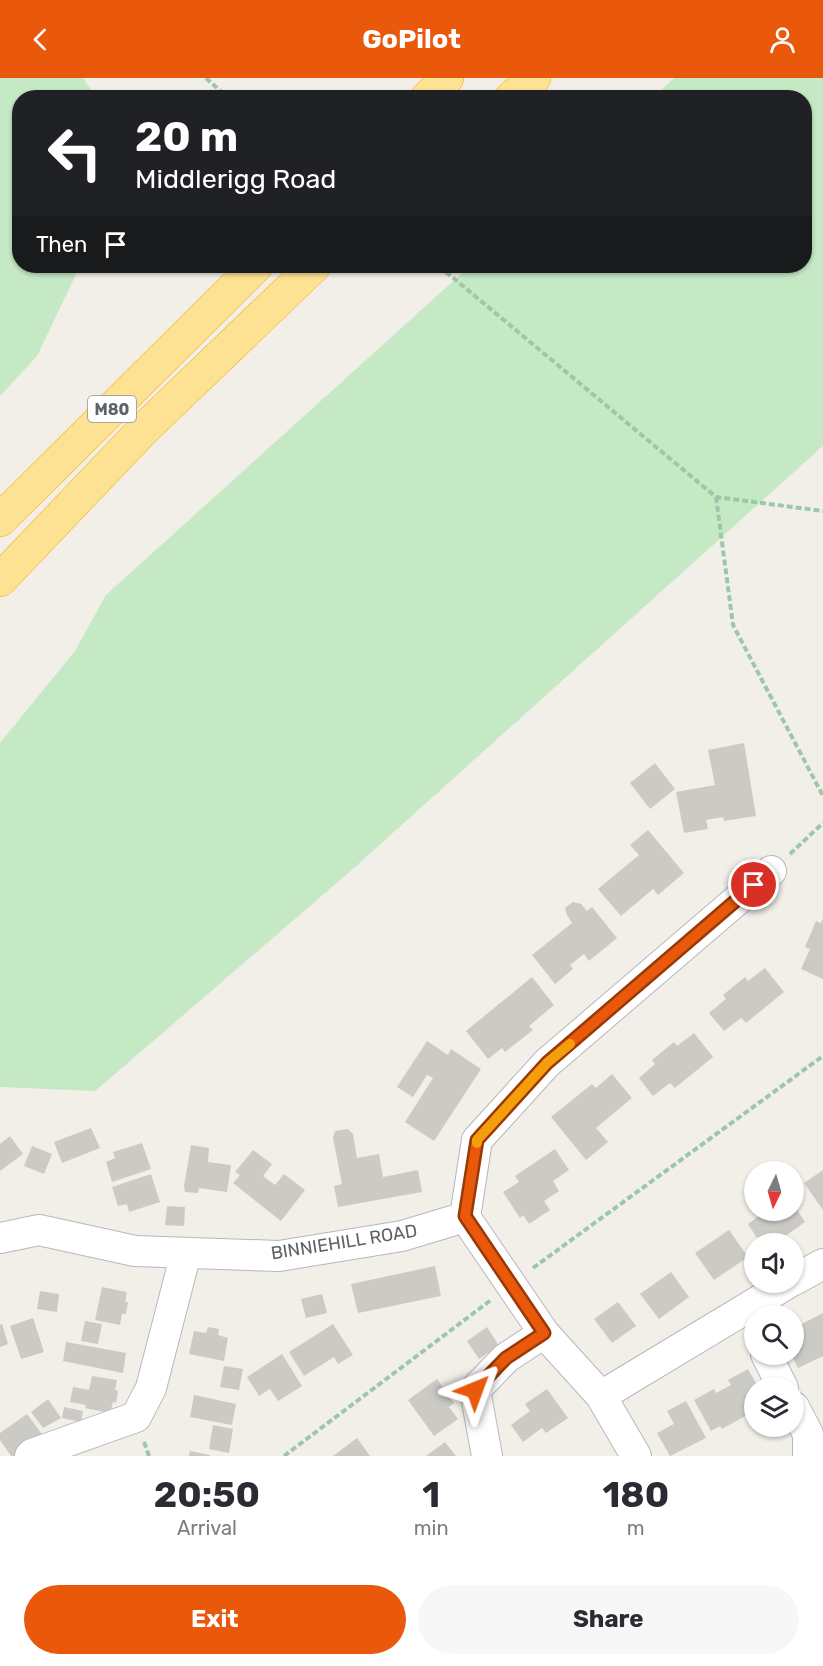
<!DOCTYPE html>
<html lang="en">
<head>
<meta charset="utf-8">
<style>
  :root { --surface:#fff; --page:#f7f7f7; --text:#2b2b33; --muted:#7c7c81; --accent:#ea580c }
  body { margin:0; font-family:Rubik,sans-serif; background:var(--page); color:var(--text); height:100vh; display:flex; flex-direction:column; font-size:22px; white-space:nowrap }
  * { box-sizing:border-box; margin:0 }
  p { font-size:20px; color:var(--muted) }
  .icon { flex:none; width:33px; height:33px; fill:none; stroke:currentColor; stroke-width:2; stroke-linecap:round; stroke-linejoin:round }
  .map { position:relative; height:1378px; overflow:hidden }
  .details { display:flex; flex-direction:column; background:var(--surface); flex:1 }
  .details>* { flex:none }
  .top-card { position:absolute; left:12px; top:12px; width:800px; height:183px; border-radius:24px; box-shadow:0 2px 4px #0004; background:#202124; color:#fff; overflow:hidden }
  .needle { width:39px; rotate:185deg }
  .buttons { position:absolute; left:744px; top:1083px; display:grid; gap:12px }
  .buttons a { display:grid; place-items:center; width:60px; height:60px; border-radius:50%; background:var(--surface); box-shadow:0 2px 4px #0004; font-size:30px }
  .pin { position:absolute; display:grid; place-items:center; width:51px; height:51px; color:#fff; margin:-26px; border:3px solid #fff; border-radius:50%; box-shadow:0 2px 6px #0007 }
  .me { position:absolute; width:66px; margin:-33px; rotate:44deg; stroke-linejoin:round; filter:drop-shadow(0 0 4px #0008) }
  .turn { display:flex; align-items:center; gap:21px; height:126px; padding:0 24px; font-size:27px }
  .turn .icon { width:78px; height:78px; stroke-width:2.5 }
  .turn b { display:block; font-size:42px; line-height:51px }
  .then { display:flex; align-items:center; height:57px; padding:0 24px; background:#0003; gap:12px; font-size:22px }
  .eta { display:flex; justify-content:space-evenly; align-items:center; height:102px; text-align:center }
  .eta b { font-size:36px; font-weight:700; line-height:42px }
  .cta { display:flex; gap:12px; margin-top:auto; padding:12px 24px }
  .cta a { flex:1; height:69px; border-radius:36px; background:var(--accent); color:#fff; font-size:24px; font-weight:700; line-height:69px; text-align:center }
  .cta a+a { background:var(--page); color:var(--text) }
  header { display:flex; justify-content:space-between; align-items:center; height:78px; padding:0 24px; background:var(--accent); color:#fff; font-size:27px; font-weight:700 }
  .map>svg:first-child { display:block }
  .green { fill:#c5e8c5 }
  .building { fill:#cccac5 }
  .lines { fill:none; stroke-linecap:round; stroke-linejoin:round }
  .minor-casing { stroke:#b5b8bc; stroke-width:32 }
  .highway-casing { stroke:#f9ab00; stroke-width:34 }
  .path { stroke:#9cc7a9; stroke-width:4; stroke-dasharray:6 3; stroke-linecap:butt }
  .minor { stroke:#fff; stroke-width:30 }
  .highway { stroke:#fde293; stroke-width:33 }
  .route-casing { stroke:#983908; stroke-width:15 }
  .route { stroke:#ea580c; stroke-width:10 }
  .slow { stroke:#f59e0b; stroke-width:10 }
  .labels { text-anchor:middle; stroke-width:6; stroke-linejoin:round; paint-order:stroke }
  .shield { fill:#fff; stroke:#8f9295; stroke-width:1.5 }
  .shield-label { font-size:16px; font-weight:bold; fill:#5f6368 }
  .street-label { font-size:18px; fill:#5f6368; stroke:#fff }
</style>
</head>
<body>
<header><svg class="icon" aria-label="back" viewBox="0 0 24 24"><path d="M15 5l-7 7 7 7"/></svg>GoPilot<svg class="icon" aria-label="person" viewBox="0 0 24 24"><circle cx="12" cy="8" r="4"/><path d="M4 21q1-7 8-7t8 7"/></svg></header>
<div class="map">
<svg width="823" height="1378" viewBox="0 0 823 1378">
  <rect width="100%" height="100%" fill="#f1efe8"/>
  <!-- green -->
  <path class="green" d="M0,0h83l13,19 -76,1v168h60l-43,90 -37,40z
    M674,0h149v368l-477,429 -251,216 -95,-4v-344l75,-92 31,-56 364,-329h334v-168l-150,-1z"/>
  <!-- building -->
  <path class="building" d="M744,665l12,73 -32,5 -1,-4 -17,3 2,9 -24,4 -8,-41 39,-7 -7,-35z
    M655,685l20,26 -25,20 -20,-26z
    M648,752l36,43 -26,22 -5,-6 -32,27 -23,-27 41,-34 -9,-10z
    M573,824l8,2 6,7 5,-4 25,31 -28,23 -5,-7 -14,11 3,4 -18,15 -23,-29 40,-32 -5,-8 -2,-7z
    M823,840v61l-22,-10 9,-20 -5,-2 11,-26 5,2z
    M765,890l19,24 -38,31 -5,-5 -17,13 -15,-18 17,-14 -3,-4 22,-18 3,4z
    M532,899l22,28 -25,21 4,4 -28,22 -3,-4 -14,11 -22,-28z
    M694,955l19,24 -38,31 -5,-5 -17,13 -14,-18 16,-14 -3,-4 22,-18 3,4z
    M427,963l21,14 3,-6 30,20 -47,72 -29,-19 28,-44 -6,-3 -14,22 -16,-10z
    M612,996l20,24 -36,30 12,14 -22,18 -35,-43 41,-33 4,4z
    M91,1050l9,20 -38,15 -8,-21z
    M348,1051l5,5 4,24 22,-4 4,23 35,-7 4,22 -84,15 -4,-21 8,-2 -9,-46 2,-7z
    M10,1058l13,18 -23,17v-27z
    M142,1065l9,26 -39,13 -6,-20 9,-4 -2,-6z
    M191,1067l18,3 -1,14 23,3 -4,27 -28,-4 -1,5 -13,-1 -1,-6z
    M32,1068l20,8 -8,20 -20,-8z
    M555,1071l14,21 -16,11 6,10 -15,10 6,9 -21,14 -6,-9 -3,3 -17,-26 16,-10 -4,-6z
    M253,1072l19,14 -9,12 12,9 9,-11 21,16 -24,31 -48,-38 7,-8 -5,-3z
    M823,1092v40l-19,-27z
    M151,1096l9,28 -31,10 -2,-8 -9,2 -6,-19z
    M794,1127l11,17 -31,22h-13l-13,-20 19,-14h27z
    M167,1128l18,1 -1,19 -19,-1z
    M729,1152l19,27 -34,23 -19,-27z
    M435,1188l6,30 -83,17 -7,-29z
    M671,1194l18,25 -30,22 -19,-25z
    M102,1209l25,5 -2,10h3l-2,12h-4l-2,11 -25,-5z
    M40,1213l19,3 -2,18 -20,-3z
    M322,1216l5,19 -21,5 -5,-19z
    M618,1224l18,24 -24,17 -18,-24z
    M823,1235v43l-25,12 -7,-14h3v-26z
    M33,1240l11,34 -23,7 -11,-33z
    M85,1243l17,3 -4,20 -17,-3z
    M2,1246l6,20 -8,3v-22z
    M333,1246l20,31 -15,9 -4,-7 -30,19 -15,-24z
    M208,1249l11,2 -1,6 10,3 -4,23 -35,-7 5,-23 12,2z
    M487,1249l12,19 -20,13 -12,-18z
    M66,1264l60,11 -3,20 -60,-12z
    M282,1276l20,32 -24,15 -8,-12 -11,7 -12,-19z
    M224,1288l19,3 -4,21 -19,-3z
    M748,1291l11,19h-5v23l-32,18 -2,-3 -9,5 -17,-31 20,-11 2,4 15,-8 -3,-5z
    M92,1298l25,4 -2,10 3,1 -2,12 -3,-1 -3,11 -25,-5 1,-3 -16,-3 3,-15 16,3z
    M437,1301l17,24 -5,4 9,12 -24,17 -26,-36z
    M547,1311l21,29 -22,15 -4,-5 -19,14 -12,-17 19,-14 -5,-7z
    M194,1317l42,9 -4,21 -42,-8z
    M48,1321l13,19 -18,10 -12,-16z
    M686,1323l20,37 -36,18 -13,-23 17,-9 -7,-13z
    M64,1329l19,4 -2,11 -19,-4z
    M27,1336l18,24 -24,18h-10l-11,-16v-7z
    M213,1347l20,4 -4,24 -20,-4z
    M357,1360l13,18h-37z
    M445,1364l11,14h-30z
    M190,1373l20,4v1h-21z"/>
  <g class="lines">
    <!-- minor casing -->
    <g class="minor-casing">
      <path id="minor" d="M0,1160l39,-8 96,21 144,5 123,-20 63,-19
        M794,1202l29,-16
        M766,1276l17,34
        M601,1318l189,-114
        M794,1329l14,27v22
        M30,1378l2,-2 104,-37 15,-29 35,-135
        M487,1378l-12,-66 31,-32 38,-25
        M636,1378l-35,-60 -57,-63 -79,-116 12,-77 70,-77 224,-192"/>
    </g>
    <!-- highway casing -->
    <g class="highway-casing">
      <path id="highway" d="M427,20l20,-20
        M511,20l23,-20
        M0,442l256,-254
        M0,502l144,-151 170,-163"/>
    </g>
    <!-- path -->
    <path class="path" d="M206,0l22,20
      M439,188l277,231 107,14
      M716,419l17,128 90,171
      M790,776l33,-31
      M533,1190l290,-212
      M144,1364l5,14
      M284,1378l207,-156"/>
    <!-- minor -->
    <use href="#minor" class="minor"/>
    <!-- highway -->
    <use href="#highway" class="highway"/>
  </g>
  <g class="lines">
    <!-- route casing -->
    <g class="route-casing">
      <path id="route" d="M475,1312l31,-32 38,-25 -79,-117 12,-76 70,-77 207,-178"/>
    </g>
    <!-- route -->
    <use href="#route" class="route"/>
    <!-- slow -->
    <path class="slow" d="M477,1065v-3l70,-77 23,-19"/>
  </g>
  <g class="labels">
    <!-- shield labels -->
    <rect class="shield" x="88" y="318" width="48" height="26" rx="4.5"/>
    <g class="shield-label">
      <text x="112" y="337">M80</text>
    </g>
    <!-- street labels -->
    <g class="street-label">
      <text transform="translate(344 1164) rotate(-9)" y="6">BINNIEHILL ROAD</text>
    </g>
  </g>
</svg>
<div class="buttons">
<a><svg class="needle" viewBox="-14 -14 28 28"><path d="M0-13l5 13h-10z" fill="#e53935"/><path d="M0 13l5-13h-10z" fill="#7c7c81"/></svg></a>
<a><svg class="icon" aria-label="sound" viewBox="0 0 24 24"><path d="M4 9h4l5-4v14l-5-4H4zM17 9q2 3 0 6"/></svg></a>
<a><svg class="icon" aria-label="search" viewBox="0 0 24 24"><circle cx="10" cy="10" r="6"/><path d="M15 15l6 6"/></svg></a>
<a><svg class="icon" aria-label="layers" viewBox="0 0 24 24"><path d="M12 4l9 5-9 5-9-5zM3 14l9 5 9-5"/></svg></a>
</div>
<div class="pin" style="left:754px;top:807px;background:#d93025"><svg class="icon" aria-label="arrive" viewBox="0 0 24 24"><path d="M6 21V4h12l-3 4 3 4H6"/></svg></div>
<svg class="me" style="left:475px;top:1312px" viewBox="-20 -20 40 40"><path d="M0-17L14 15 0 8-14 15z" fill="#ea580c" stroke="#fff" stroke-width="4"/></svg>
<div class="top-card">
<div class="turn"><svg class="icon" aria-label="left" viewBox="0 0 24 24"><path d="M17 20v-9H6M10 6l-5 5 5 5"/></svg><div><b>20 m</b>Middlerigg Road</div></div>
<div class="then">Then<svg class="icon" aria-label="arrive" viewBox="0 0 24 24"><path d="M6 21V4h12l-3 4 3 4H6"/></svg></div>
</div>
</div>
<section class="details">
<div class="eta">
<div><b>20:50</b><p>Arrival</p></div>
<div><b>1</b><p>min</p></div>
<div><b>180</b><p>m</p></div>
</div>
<div class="cta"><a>Exit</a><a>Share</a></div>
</section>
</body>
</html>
